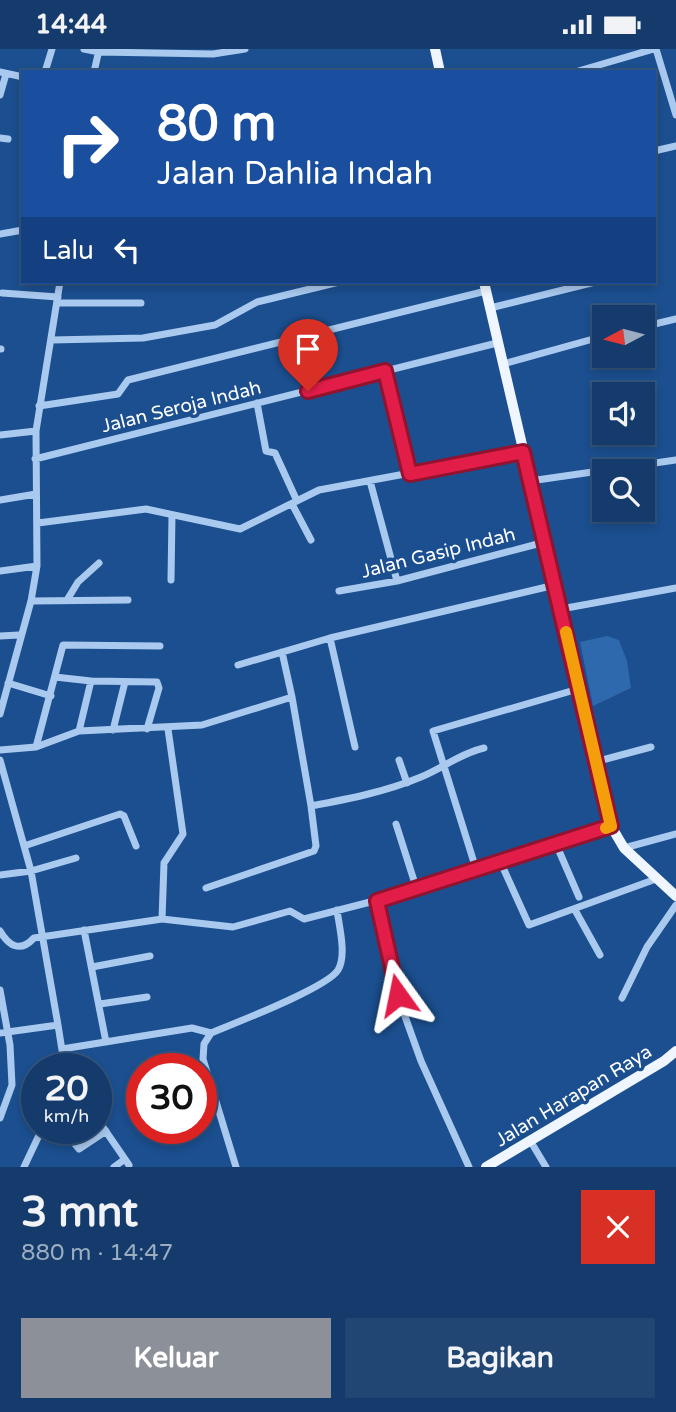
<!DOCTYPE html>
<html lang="id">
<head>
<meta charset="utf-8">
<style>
  :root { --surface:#143b6b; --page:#214673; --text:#f1f3f6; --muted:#9dadc1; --line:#33557e; --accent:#8c9099 }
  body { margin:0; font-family:"Varela Round",sans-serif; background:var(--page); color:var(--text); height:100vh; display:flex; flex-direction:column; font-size:26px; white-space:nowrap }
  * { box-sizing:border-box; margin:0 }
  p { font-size:23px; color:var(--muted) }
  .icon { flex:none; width:38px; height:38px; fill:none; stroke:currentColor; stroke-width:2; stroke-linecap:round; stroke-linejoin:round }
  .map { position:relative; height:1118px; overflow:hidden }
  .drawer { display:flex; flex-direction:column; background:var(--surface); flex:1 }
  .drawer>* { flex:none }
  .top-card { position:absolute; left:21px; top:21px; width:635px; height:214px; border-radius:0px; box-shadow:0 4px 10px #0003,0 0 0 2px var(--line); background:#1a4fa0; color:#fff; overflow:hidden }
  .needle { width:46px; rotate:263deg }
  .tools { position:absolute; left:592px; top:256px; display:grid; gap:14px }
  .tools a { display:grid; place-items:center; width:63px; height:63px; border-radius:0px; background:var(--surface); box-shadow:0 4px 10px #0003,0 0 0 2px var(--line); font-size:35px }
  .speed { position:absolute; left:21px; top:1004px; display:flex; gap:14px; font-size:35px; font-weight:700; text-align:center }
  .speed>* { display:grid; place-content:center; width:91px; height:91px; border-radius:50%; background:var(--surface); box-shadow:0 4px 10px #0003,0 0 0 2px var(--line); line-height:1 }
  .speed small { font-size:18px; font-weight:400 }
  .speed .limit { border:10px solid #d22; background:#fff; color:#111 }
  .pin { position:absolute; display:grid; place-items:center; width:60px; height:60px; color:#fff; margin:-72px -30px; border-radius:50% 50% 50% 0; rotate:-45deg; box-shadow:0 0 7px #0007 }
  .pin .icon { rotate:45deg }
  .me { position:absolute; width:77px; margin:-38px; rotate:348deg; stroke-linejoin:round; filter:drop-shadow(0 0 5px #0008) }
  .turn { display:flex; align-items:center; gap:24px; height:147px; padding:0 21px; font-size:32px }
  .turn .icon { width:91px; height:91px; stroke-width:2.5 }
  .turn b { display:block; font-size:49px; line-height:60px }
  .then { display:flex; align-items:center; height:66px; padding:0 21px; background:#0003; gap:14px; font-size:26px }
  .round { display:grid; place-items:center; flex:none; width:74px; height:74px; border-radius:0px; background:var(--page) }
  .headline { display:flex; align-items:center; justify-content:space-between; height:119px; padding:0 21px }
  h1 { font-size:42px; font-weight:700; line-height:52px }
  .primary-button { display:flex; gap:14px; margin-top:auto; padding:14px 21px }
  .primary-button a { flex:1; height:80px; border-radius:0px; background:var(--accent); color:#fff; font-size:28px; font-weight:700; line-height:80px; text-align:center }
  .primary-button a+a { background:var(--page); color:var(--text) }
  .status { display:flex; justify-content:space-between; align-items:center; height:49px; padding:0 35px; background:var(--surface); direction:ltr }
  .status svg { height:19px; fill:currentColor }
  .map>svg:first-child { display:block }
  .green { fill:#2e69ad }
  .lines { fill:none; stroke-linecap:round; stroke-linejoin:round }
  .minor { stroke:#a9c9ee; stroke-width:7 }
  .major { stroke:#f0f6ff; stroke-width:10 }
  .route-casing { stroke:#92132f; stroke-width:18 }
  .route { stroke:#e11d48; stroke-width:12 }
  .slow { stroke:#f59e0b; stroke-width:12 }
  .labels { text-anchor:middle; stroke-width:7; stroke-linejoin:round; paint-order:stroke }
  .street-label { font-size:19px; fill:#fff; stroke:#1b4f8f }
</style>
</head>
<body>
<div class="status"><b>14:44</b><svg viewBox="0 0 49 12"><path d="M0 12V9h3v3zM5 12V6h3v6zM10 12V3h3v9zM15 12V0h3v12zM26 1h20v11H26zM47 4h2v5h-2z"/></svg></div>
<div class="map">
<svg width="676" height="1118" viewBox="0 0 676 1118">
  <rect width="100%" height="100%" fill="#1b4f8f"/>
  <!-- green -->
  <path class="green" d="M607,587l12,4 8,21 4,27 -38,18 -13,-64z"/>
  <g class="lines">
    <!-- minor -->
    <path class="minor" d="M84,0l15,3 114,2 32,-5
      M656,0l20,66
      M0,23l23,5
      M45,23l7,-23
      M94,23l5,-22
      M575,23l79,-23
      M0,46l6,-21
      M0,89l8,1
      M654,102l22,-5
      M0,185l23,-4
      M2,244l56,4
      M57,254h84
      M490,259l105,-26
      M642,278l34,-8
      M52,291l91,-2 72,-13 42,-23 82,-20
      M0,300h1
      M503,315l101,-28
      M385,322l25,103
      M257,354l9,48 9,2 22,48
      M39,357l79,-12 10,-14 358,-89
      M0,386l36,-4
      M35,410l462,-116
      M370,432l27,100
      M530,432l146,-21
      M0,451l36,-6
      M292,455l19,36
      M38,474l108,-14 94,20 79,-39 204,-38
      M0,522l37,-5
      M171,531l1,-65
      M339,542l58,-10 148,-39
      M67,551l11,-18 21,-19
      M31,552l97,-1
      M561,560l115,-21
      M0,587l19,-1
      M330,589l25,109
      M238,616l92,-27 225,-53
      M55,628l36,4 66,1 2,6 -12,41
      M8,634l43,13
      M292,648l19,109c37,-7 74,-14 110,-29 22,-9 40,-24 63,-29
      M0,665l31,-113 6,-35 -1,-135 24,-149
      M113,681l12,-48
      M79,682l12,-50
      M36,698l27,-102 97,1
      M0,701l36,-3 43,-16 123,-6 90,-28 -10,-45
      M0,711l31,111 27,154
      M399,711l8,23
      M595,713l56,-15
      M396,775l21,66
      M556,795l23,53
      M24,797l96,-32 4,2 12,30
      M624,799l52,-14
      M500,812l29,64 127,-46
      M476,820l-43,-138 145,-42
      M0,826l31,-4 45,-13
      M206,839l108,-37 2,-5 -5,-40
      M377,851l25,108 19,53 48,106
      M575,861l25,45
      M162,870l2,-56 19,-29 -15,-105
      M84,881l22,112
      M0,882c9,15 20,22 34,7l128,-19 71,8 57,-16 14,8 113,-29 194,-64
      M92,918l58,-11
      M0,941l10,55 2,40 -12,33
      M622,949l25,-51 29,-42
      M100,955l47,-7
      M0,984l58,-8 7,44
      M62,1000l130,-21 19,5
      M96,1068l33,48
      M63,1080l16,20 27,-18
      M531,1093l15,25
      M24,1118l18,-38
      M114,1118l11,-8
      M236,1118l-33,-108 1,-15 7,-11c24,-10 116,-45 127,-63 9,-15 1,-44 -1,-60"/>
    <!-- major -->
    <path class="major" d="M435,0l5,23
      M484,233l127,544 13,22 52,48
      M486,1118l178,-106 12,-10"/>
  </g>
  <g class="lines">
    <!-- route casing -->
    <g class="route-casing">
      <path id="route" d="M308,342l77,-20 25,103 113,-22 88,374 -234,75 21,94"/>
    </g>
    <!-- route -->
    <use href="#route" class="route"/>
    <!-- slow -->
    <path class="slow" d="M566,583l45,194 -5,2"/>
  </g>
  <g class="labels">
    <!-- street labels -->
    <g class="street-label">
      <text transform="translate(181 357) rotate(-14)" y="7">Jalan Seroja Indah</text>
      <text transform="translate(438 503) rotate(-14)" y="7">Jalan Gasip Indah</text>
      <text transform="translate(573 1046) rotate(-31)" y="7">Jalan Harapan Raya</text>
    </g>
  </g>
</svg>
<div class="tools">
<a><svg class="needle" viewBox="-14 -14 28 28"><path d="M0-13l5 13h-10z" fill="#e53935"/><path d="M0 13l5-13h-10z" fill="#9dadc1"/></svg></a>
<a><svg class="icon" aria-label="sound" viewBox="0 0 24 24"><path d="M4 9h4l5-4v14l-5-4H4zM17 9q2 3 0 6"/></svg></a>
<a><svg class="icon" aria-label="search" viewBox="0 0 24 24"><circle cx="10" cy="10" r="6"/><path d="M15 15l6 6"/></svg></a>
</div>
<div class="speed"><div>20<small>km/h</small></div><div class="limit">30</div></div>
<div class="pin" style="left:308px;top:342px;background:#d93025"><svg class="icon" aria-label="arrive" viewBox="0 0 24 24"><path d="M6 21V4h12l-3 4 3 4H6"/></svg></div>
<svg class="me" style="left:398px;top:946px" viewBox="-20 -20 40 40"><path d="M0-17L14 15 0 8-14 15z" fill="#e11d48" stroke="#fff" stroke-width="4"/></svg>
<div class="top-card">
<div class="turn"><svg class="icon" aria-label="right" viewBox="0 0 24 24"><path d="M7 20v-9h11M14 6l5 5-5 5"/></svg><div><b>80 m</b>Jalan Dahlia Indah</div></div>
<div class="then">Lalu<svg class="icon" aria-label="left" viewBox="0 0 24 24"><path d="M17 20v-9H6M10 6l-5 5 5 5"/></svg></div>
</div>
</div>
<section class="drawer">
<div class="headline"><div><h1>3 mnt</h1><p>880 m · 14:47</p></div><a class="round" style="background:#d93025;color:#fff"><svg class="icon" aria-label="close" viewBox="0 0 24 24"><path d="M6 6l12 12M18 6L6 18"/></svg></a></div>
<div class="primary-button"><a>Keluar</a><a>Bagikan</a></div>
</section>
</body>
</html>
